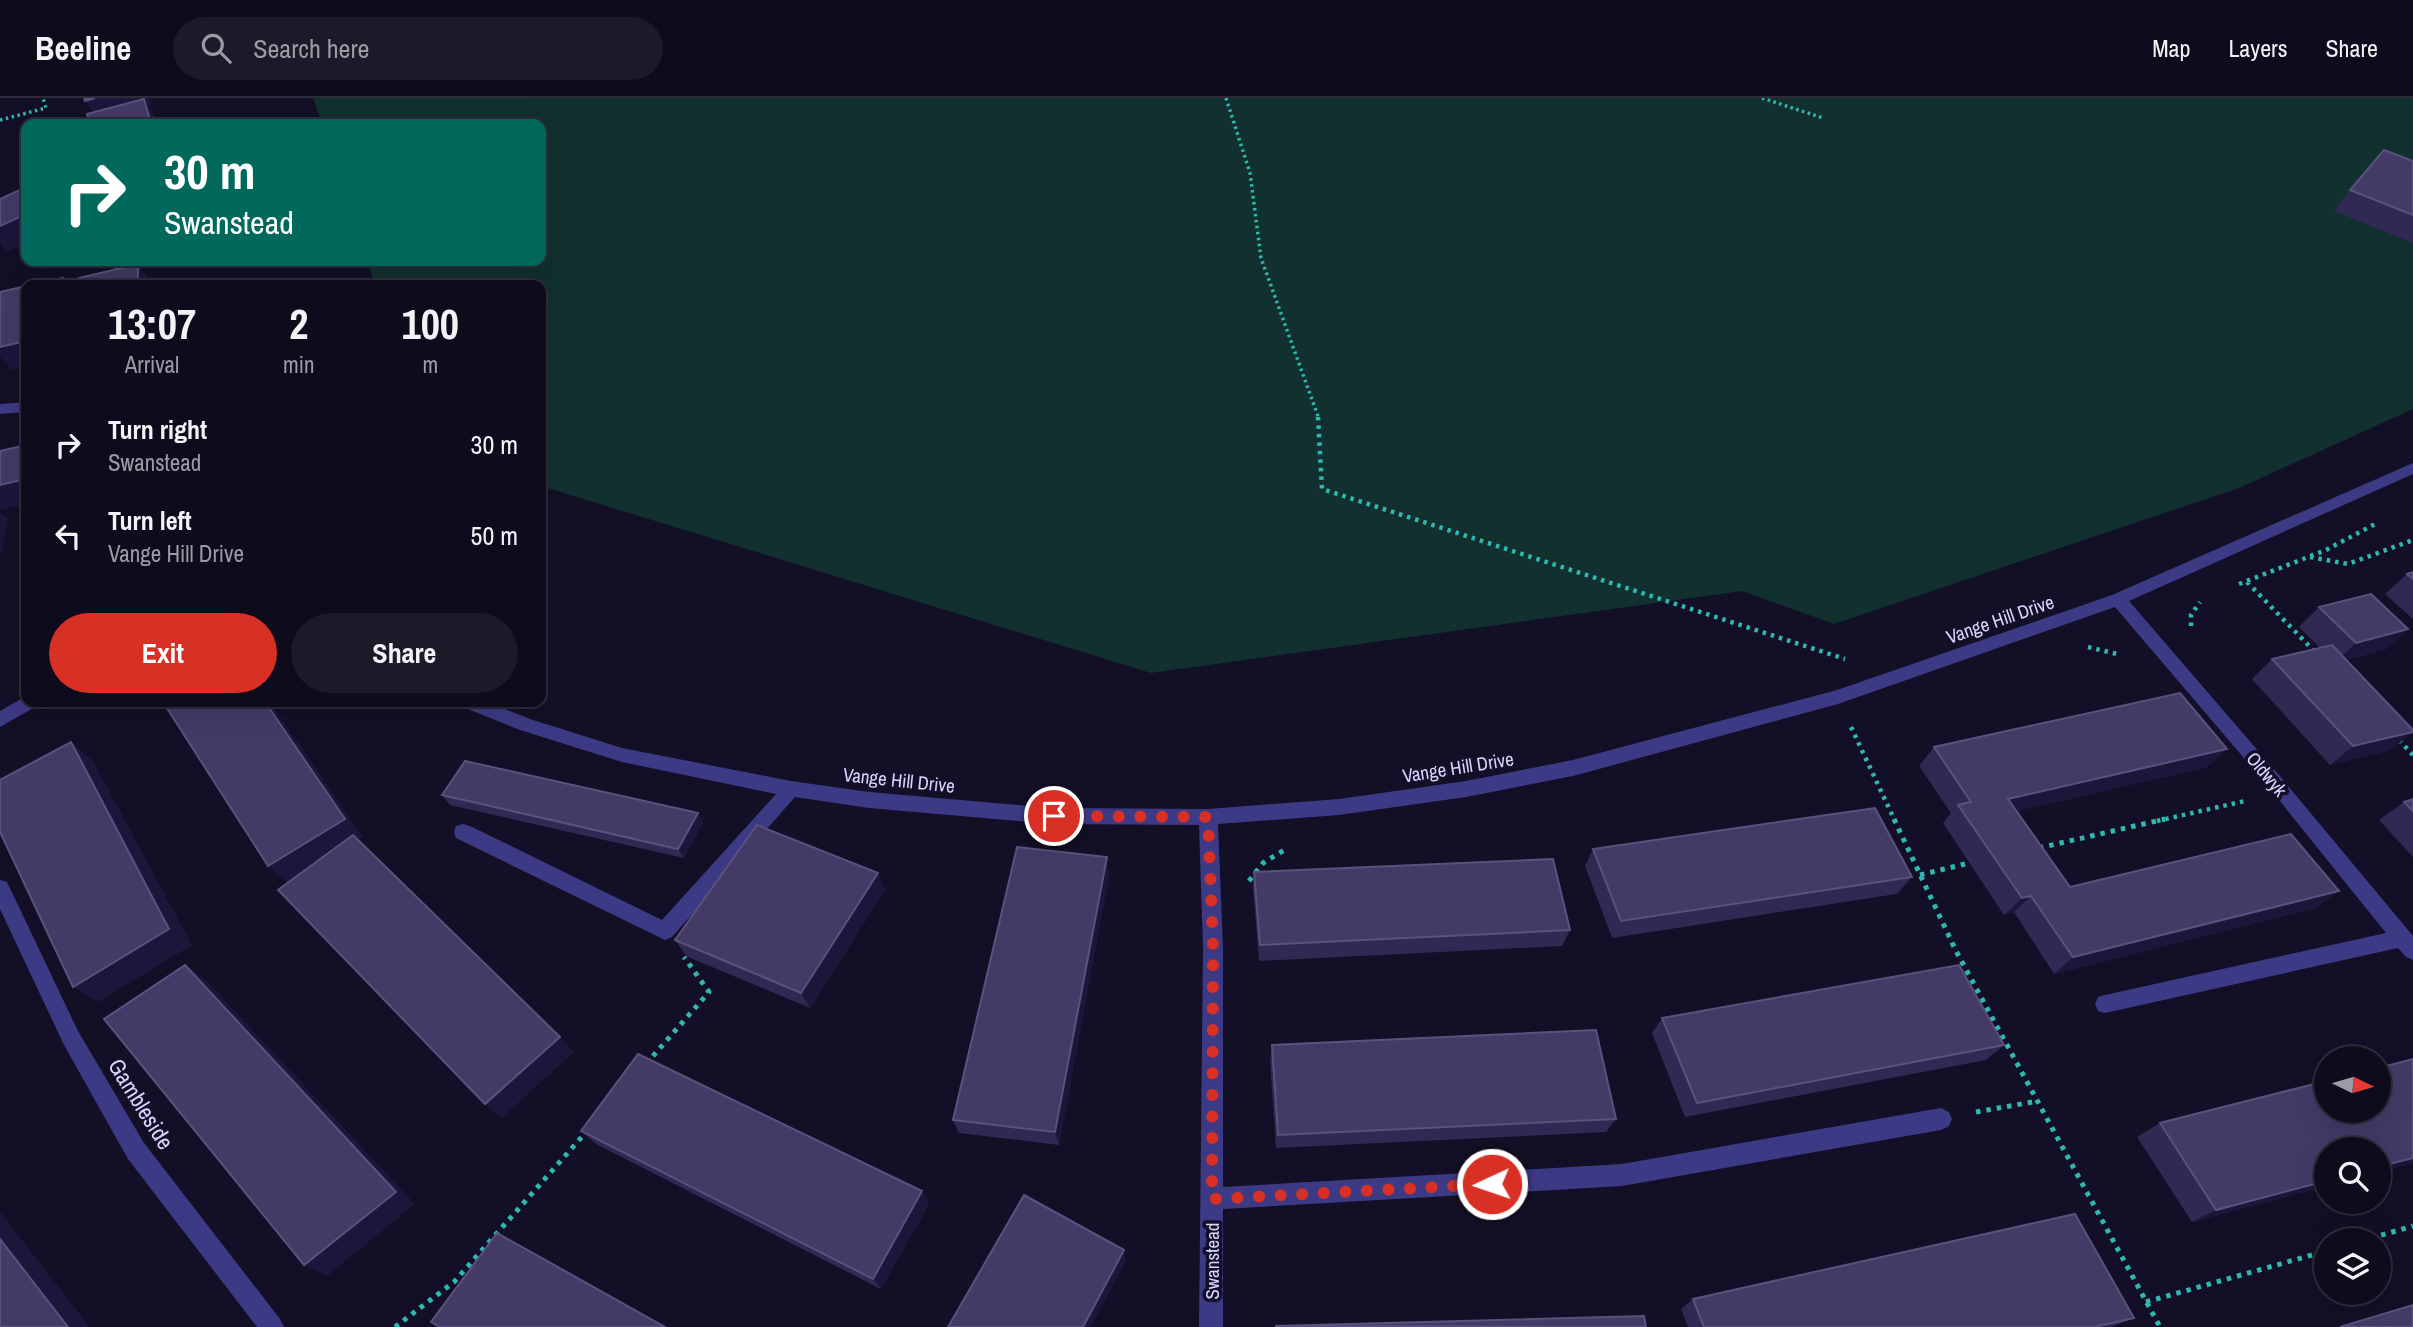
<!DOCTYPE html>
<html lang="en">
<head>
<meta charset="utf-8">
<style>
  :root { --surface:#0e0b1c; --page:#1c1929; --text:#f1f3f6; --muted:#9b9ba3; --line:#2e2b3b; --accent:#d93025 }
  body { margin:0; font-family:"Archivo Narrow",sans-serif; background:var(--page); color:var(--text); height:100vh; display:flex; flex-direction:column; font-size:26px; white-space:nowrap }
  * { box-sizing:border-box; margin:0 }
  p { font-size:23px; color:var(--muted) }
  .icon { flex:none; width:38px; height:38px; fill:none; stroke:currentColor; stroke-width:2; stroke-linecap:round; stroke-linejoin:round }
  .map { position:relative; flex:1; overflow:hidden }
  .drawer { position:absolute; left:21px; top:182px; width:525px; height:427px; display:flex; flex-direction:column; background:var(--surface); border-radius:14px; box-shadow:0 7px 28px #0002,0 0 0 2px var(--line) }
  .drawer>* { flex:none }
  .top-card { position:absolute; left:21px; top:21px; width:525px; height:147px; border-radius:14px; box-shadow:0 7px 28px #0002,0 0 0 2px var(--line); background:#00695c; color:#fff; overflow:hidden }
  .needle { width:46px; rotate:95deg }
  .fabs { position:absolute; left:2314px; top:948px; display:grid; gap:14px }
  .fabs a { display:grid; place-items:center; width:77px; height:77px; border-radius:50%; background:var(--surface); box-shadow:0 7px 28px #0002,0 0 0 2px var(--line); font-size:35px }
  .pin { position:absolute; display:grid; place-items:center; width:60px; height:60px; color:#fff; margin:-30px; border:4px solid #fff; border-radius:50%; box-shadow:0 2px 7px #0007 }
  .me { position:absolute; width:77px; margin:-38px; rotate:267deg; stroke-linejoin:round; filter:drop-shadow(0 0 5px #0008) }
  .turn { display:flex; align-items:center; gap:24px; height:147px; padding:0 28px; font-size:32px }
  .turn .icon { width:91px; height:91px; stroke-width:2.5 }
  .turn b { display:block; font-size:49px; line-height:60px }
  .eta { display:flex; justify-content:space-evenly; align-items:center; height:119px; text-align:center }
  .eta b { font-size:42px; font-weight:700; line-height:49px }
  .button { display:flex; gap:14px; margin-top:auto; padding:14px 28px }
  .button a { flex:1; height:80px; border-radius:42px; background:var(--accent); color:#fff; font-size:28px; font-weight:700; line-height:80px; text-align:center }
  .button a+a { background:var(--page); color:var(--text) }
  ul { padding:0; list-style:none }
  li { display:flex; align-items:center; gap:21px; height:91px; padding:0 28px }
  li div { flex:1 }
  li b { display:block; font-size:26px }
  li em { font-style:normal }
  header { display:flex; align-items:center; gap:42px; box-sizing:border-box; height:98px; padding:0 35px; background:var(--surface); border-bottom:2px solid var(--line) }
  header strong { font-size:33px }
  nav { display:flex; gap:38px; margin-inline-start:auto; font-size:24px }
  .search { width:490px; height:63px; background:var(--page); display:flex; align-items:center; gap:18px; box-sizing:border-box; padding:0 24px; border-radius:38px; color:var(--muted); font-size:26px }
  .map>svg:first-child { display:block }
  .green { fill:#12302f }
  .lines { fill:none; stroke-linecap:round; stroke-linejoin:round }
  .path-far2 { stroke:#2fb8b0; stroke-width:3.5; stroke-dasharray:2.5 3.5; stroke-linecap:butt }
  .path-far1 { stroke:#2fb8b0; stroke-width:4.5; stroke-dasharray:3.5 5; stroke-linecap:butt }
  .path { stroke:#2fb8b0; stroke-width:5; stroke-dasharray:4.5 6; stroke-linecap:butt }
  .minor { fill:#3d3a85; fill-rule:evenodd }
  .wall { fill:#312854 }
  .shaded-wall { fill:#1d163a }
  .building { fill:#433a66; stroke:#5a527e; stroke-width:2 }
  .route { stroke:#d93025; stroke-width:12; stroke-dasharray:0 21.6 }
  .labels { text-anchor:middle; stroke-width:7; stroke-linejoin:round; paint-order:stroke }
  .street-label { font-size:19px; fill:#d9d4ff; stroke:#130f26 }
  .near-street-label { font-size:23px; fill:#d9d4ff; stroke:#130f26 }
</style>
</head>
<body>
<header>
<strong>Beeline</strong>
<div class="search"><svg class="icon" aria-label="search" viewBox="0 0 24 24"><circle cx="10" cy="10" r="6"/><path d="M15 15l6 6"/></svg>Search here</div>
<nav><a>Map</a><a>Layers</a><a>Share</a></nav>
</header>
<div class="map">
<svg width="2413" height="1229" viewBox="0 0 2413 1229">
  <rect width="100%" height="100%" fill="#130f26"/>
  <!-- green -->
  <path class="green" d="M313,0h2100v311l-174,79 -405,136 -92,-33 -591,82 -610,-187v-201h-166l-8,-24h174v-137h-219z"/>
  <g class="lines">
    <!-- path-far2 -->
    <path class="path-far2" d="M1226,0l24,75 11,85 58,161
      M1762,0l61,20
      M0,22l46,-12 -3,-10"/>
    <!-- path-far1 -->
    <path class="path-far1" d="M1318,319l4,72 523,170
      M2310,459l38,7 65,-24
      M2247,484l69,71
      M2239,486l87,-34 49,-26
      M2191,528v-11l9,-13
      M2088,549l29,7
      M1851,629l44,94
      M2399,642l14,15
      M2157,723l88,-20"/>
    <!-- path -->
    <path class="path" d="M1894,721l62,132 204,376
      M2039,750l126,-29
      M1920,777l45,-11
      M1249,783l14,-18 23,-14
      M646,966l63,-72 -25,-35
      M1976,1014l62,-11
      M2361,1143l52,-15
      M2146,1204l180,-51
      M395,1229l59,-45 133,-151"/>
    <!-- minor -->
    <path class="minor" d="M26,304v10l-26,2v-10z
      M2413,365v11l-284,127 150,174 134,161v24l-7,-3 -8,-9 -293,65 -7,-2 -3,-7 3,-7 7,-2 281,-62 -119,-148 -152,-178 -277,97 -265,72 -107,21 -127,18 -121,9 5,123v240l399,-23 319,-56 8,4 3,7 -3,7 -8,4 -319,56 -399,23v118h-24l4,-380 -4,-122 -145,-1 -185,-16 -74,-11 -123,140 -7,3 -209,-102 -2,-6 2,-6 7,-2 7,2 192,94 114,-126 -154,-32 -102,-32 -57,-23 -3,-5h27l43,17 92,29 169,33 78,11 185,16 154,1 131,-10 127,-18 107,-21 264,-70 275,-95z
      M26,598v6h12l-3,5 -35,20v-16z
      M0,782l7,2 71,149 66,112 136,176 4,8h-27l-129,-168 -64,-114 -64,-136z"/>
  </g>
  <!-- wall -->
  <path class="wall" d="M2413,63v82l-79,-32 16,-21z
    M2413,474v47l-28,-25 22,-20z
    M2319,509l89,22 -22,20 -40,11 45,90 -61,15 -78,-86 20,-20 48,-11 -21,-21z
    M1934,649l293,2 -20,18 -190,44 53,76 269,4 -24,17 -261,66 -40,-62 -10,3 -61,-92 8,-10 -32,-47z
    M442,697l256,18 5,10 -19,35 -234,-53z
    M2413,701v58l-34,-37 25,-18z
    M1593,751l319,28 -15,17 -285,44 -27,-72z
    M1254,774l316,58 -8,16 -303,15 -6,-72z
    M878,775l7,17 -75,118 -124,-52 -11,-16z
    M1109,776l-50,271 -100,-12 -6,-13z
    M1662,920l342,27 -18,15 -301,57 -33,-84z
    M1272,947l344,74 -10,13 -330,16 -6,-88z
    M2413,961v104l-35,9v-22l-52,36 -134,36 -55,-85 23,-14z
    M581,1033l341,60 7,13 -48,85 -285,-145z
    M1693,1201l441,19 -23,9h-423l-7,-18z"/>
  <!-- shaded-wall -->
  <path class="shaded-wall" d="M95,0h54l3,8 -3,1 8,12 2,5 -59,-2 -15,-21z
    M26,116v29l-19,9 -7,-9v-17z
    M138,166l16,21h-16z
    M63,180l6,7h-7z
    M0,229l26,14v25l-14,4 -12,-13z
    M26,381v25l-26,6v-25z
    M0,414l8,7 -8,39z
    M2408,531l-22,20 -52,14 22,-20z
    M265,604h5l93,135 -75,46 -20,-17z
    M2413,634l-22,18 -61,15 23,-19z
    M71,644l22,19 99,184 -94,57 -25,-15z
    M2227,651l-20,18 -215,50 16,-18z
    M698,715l5,10 -19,35 -6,-9z
    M1107,759l2,17 -50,271 -4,-13z
    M878,775l7,17 -75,118 -9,-15z
    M2339,793l-24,17 -261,66 19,-17z
    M2031,798l-17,16 -10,3 18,-17z
    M185,867l22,16 208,223 -88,72 -23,-11z
    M560,939l14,15 -72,66 -17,-14z
    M2413,1060v5l-35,9v-5z
    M2326,1083v5l-134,36 24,-12z
    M922,1093l7,13 -48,85 -8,-10z
    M0,1114l90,115h-22l-68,-88z
    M1124,1152l2,11 -35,66h-8z"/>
  <!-- building -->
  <path class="building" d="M84,0h11l-10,3z
    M144,1l7,24 -4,1h-57l-3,-10z
    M2384,52l29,11v54l-63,-25z
    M26,89v27l-26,12v-27z
    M138,166v21h-60l1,-7z
    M63,180l-1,7h-31z
    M26,188v55l-26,6v-55z
    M26,347v34l-26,6v-34z
    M2413,474v7l-6,-5z
    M2371,496l37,35 -52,14 -37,-36z
    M2332,547l81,85v2l-60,14 -81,-87z
    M2180,595l47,56 -219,50 62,88 221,-53 48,57 -266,66 -42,-61 -9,2 -64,-93 13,-3 -37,-55z
    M163,604h102l80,117 -77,47z
    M71,644l98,187 -96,58 -73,-155v-52z
    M465,663l233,52 -20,36 -236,-54z
    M2413,701v12l-9,-9z
    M1875,710l37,69 -291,44 -28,-72z
    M757,727l121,48 -77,120 -126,-53z
    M353,737l207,202 -75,67 -207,-214z
    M1017,749l90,10 -52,275 -102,-12z
    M1553,761l17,71 -310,15 -6,-73z
    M185,867l211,227 -92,73 -200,-246z
    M1959,867l45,80 -307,58 -35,-85z
    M1596,932l20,89 -338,16 -6,-90z
    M638,956l284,137 -49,88 -292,-148z
    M2413,961v99l-35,9v-17h-52v31l-110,29 -56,-87 166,-42v30h52v-43z
    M1024,1097l100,55 -41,77h-135z
    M2075,1116l59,104 -40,9h-390l-11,-28z
    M497,1135l168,94h-225l-9,-5z
    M0,1141l68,88h-68z
    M2413,1207v22h-73z
    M1644,1218l2,11 -371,-1z"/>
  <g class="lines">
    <!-- route -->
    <path class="route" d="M1054,718l154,1 5,130 -1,252 280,-15"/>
  </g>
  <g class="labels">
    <!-- street labels -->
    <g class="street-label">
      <text transform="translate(2000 521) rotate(-19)" y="7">Vange Hill Drive</text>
      <text transform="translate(1458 669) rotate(-9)" y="7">Vange Hill Drive</text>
      <text transform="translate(2267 676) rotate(50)" y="7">Oldwyk</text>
      <text transform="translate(899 682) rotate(6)" y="7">Vange Hill Drive</text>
      <text transform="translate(1212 1163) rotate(-90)" y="7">Swanstead</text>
    </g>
    <!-- near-street labels -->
    <g class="near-street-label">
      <text transform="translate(141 1006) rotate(58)" y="8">Gambleside</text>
    </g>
  </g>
</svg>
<div class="fabs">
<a><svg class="needle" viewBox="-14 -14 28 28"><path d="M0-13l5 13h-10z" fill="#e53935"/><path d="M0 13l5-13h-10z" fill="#9b9ba3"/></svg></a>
<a><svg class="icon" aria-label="search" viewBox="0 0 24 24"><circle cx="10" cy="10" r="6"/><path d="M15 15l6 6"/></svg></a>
<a><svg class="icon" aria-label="layers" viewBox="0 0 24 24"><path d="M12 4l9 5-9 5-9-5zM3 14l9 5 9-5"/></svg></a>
</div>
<div class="pin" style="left:1054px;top:718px;background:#d93025"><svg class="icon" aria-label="arrive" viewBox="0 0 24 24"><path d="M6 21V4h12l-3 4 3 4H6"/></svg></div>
<svg class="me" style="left:1492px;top:1086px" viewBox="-20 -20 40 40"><circle r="17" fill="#d93025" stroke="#fff" stroke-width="3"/><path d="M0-11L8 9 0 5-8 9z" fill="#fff"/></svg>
<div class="top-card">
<div class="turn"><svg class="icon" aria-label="right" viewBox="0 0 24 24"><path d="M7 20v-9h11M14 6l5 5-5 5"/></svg><div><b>30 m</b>Swanstead</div></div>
</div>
<section class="drawer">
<div class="eta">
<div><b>13:07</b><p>Arrival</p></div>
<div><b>2</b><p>min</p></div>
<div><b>100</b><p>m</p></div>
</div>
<ul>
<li><svg class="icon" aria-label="right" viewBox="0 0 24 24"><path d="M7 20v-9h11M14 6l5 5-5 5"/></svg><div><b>Turn right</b><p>Swanstead</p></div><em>30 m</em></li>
<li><svg class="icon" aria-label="left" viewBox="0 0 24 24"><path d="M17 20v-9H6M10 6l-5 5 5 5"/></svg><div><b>Turn left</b><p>Vange Hill Drive</p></div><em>50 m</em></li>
</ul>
<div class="button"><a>Exit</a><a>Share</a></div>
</section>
</div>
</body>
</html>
